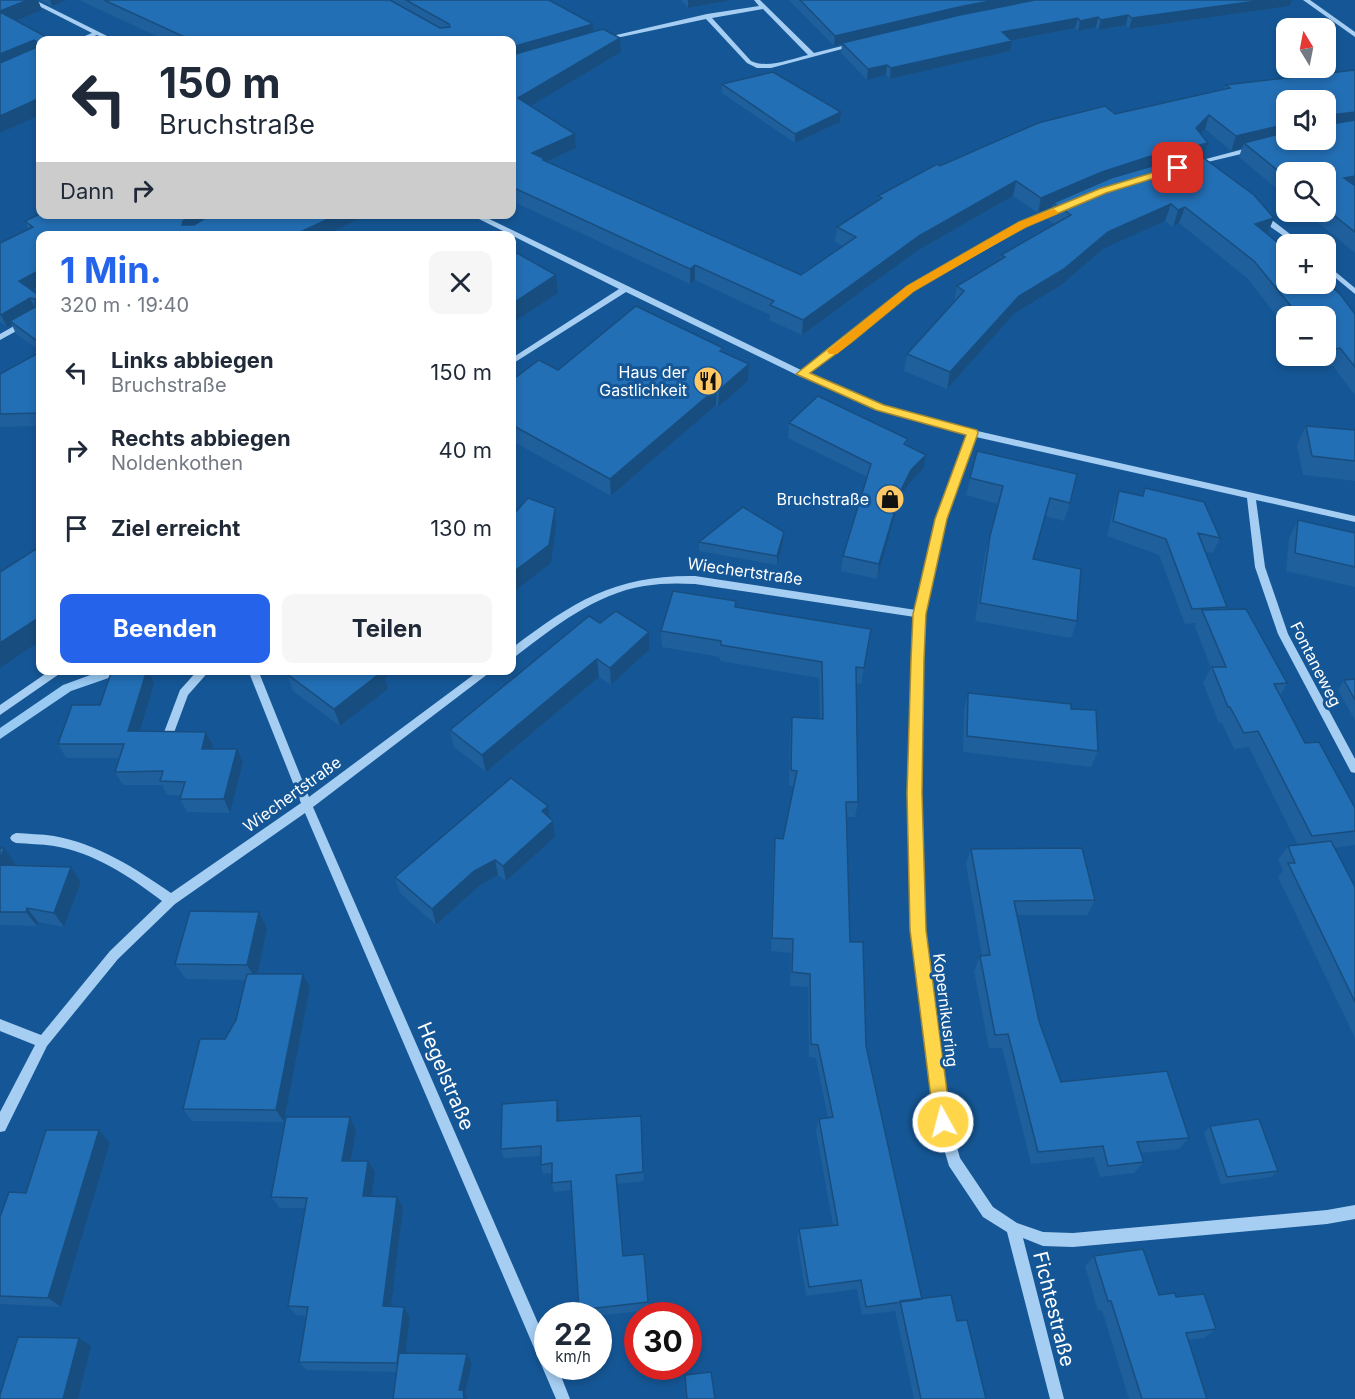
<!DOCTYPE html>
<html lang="de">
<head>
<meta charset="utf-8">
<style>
  :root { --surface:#fff; --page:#f6f6f7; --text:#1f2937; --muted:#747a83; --accent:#2563eb }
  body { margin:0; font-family:Inter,sans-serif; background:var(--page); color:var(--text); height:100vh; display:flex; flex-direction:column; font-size:22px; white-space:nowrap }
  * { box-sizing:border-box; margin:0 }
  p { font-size:20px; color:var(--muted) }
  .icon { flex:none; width:33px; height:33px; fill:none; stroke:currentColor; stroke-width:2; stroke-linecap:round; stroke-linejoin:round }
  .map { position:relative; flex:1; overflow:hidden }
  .details { position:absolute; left:36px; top:231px; width:480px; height:444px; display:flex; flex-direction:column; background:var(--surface); border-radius:12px; box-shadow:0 3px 9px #0003 }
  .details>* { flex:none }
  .banner { position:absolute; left:36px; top:36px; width:480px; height:183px; border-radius:12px; box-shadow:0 3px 9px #0003; background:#fff; color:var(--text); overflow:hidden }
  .needle { width:39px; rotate:350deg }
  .tools { position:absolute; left:1276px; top:18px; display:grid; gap:12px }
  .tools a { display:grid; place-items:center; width:60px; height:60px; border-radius:12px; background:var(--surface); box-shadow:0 3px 9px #0003; font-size:30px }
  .speed { position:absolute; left:534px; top:1302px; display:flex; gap:12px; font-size:30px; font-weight:700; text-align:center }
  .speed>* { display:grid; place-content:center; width:78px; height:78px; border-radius:50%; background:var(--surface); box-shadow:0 3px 9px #0003; line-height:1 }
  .speed small { font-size:15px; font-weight:400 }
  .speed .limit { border:9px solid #d22; background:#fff; color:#111 }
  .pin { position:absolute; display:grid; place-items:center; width:51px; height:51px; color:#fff; margin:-26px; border-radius:12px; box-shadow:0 3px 9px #0006 }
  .me { position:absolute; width:66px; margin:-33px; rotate:353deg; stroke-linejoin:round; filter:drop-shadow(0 0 4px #0008) }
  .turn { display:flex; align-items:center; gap:21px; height:126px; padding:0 24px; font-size:27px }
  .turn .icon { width:78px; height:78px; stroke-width:2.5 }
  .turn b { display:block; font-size:42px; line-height:51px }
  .then { display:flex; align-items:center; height:57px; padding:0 24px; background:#0003; gap:12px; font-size:22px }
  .round { display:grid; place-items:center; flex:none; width:63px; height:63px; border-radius:12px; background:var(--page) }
  .headline { display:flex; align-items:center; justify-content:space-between; height:102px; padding:0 24px }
  h1 { font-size:36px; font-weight:700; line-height:45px; color:var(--accent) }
  .primary-button { display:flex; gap:12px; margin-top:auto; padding:12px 24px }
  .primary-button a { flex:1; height:69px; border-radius:12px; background:var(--accent); color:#fff; font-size:24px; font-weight:700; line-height:69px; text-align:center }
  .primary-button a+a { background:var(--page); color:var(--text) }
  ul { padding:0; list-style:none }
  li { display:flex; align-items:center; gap:18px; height:78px; padding:0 24px }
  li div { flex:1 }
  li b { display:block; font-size:22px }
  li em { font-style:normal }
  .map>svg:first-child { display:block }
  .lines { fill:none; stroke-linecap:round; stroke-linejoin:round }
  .stream { fill:#99caf4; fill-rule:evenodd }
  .minor { fill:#a6cef2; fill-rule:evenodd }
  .wall { fill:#1e5f9c; fill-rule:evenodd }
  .shaded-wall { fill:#184e7f }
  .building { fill:#236fb5; stroke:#184e7f; stroke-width:1.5 }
  .route { fill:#ffd54a; stroke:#a68a30; stroke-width:1.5 }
  .slow { fill:#f59e0b }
  .labels { text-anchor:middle; stroke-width:6; stroke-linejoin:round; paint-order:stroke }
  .poi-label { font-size:16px; fill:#fff; stroke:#155796; text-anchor:end }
  .street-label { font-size:16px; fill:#fff; stroke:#155796 }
  .near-street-label { font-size:20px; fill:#fff; stroke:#155796 }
</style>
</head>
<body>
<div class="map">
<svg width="1355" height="1399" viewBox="0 0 1355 1399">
  <rect width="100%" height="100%" fill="#155796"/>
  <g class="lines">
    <!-- stream -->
    <path class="stream" d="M104,670h21l-2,3 -52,18 -71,48v-11l63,-43z"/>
    <!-- minor -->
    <path class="minor" d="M27,0h8l80,40h-7l-11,-5 -13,5h-7l1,-1 14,-6z
      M754,0h6l54,53 40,-10 3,2 -86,23h-14l-10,-5 -41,-44 -104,22 -3,-2 108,-25 52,-8zM763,9l45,46c-18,4 -40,14 -57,6l-39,-43z
      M1303,0h7l45,32v5z
      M1255,146l4,2 -1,2 -63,15 -4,-2z
      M1061,206l7,2 -42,19 -113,64 -62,51 -43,31 75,32 90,25 382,86v6l-99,-22 9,67 23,67 67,125v14l-4,-1 -73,-138 -23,-67 -8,-69 -271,-61 -30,82 -21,95 -4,179 3,137 26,192 10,36 33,49 24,16 26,9 30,1 254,-23 28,-5v14l-28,5 -254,23 -30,-1 -20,-8 41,161h-14l-43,-167 -24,-15 -34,-51 -13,-44 -24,-192 -3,-137 6,-176 -220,-33c-17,-1 -34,-1 -51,2 -49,8 -90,41 -128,70l-4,1v-9c62,-47 103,-73 183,-72l221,34 20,-91 32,-84 -91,-26 -78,-33 -173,-84 -114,72v-6l107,-69 -150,-75h10l322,156 44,-32 62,-51 113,-64z
      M1258,214h6l39,30h-8l-37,-26z
      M1326,264l29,24v6l-29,-24z
      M37,313h3v5l-40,22v-6z
      M51,670h14l-65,45v-10z
      M198,670h12l-22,25 -16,43h-8l-1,-3 17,-45z
      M248,670h10l51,127 171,-127h13l-180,137 235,539v20h9l13,33h-14l-251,-586 -130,91 -57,55 -71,87 -42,85 -5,1v-20l35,-67 -35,-14v-12l41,16 69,-84 52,-50c-33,-25 -67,-48 -108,-55 -13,-2 -25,-2 -38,-3l-4,-2 -2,-3 2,-3 4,-2c12,1 25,1 38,3 44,8 81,32 117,57l130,-90z"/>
  </g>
  <!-- wall -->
  <path class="wall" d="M40,0h27l-15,6z
    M79,0h470l44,24 1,8 27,20 -91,54 45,28 1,14 -29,14 254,113 42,-29 -8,-4 2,-15 41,-26v-5l62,-30 175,-52 109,-24 1,-5 130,-15v183l-50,-41h21v-40h-39v25l-48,-40 3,-9 -11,3 -26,-22 -5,5 3,23 64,77 88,80v81l-23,-30 -5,1 -10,-10h9v-40h-39v13l-40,-51 -68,-55 -6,4 -8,-6 -62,28 -43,37 -45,27 -68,76 -43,-18 3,-17 47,-51 3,-17 43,-26 1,-5 54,-31 -7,-4 4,-13 -14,6 -25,-17 -96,55 -115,84 -33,-15 1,-5 -75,-35 -5,4 -178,-83v-161h-347zM1287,100l39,40h-39z
    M681,0h51l-44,8z
    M789,0h503l-2,6 -161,23 -3,-4 -28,5 -2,-3 -18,4 -3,-3 -63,13 -2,10 -120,28 -4,-4 -19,5 -26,-27 1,-9 -8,2z
    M722,84l119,28 -1,10 -45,21 -73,-50z
    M40,214v22l-8,54 8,6v55l-24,-17 -4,-9 -5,2 -7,-5v-79l28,-14 -3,-8z
    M723,348v4l25,29 -30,26 -2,-2 -105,91 -95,-53 -4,4v-67l46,-10z
    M40,352v74l-40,1v-53z
    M789,423l119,16 -1,6 16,24 -15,16 -10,20 -21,74 -36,-8 2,-15 24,-79 -79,-39z
    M1306,426l49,4v51l-52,-6 -6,-30z
    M977,451l93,52 -6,18 -19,-5 -12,43 44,62 -6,17 -96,-17 10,-67 13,-50 -32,-9z
    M1145,488l75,50 -7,15 -7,-1 21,55 -1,2 61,74 -7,13 25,47 50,65v37l-21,3 21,39v151l-77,-161 5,-7 -5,-10 10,-14 10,-1 -49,-98 -15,2 -12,-26h-3l-16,-40 8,-15 -16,-41 1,-4 -11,1 -26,-69 -52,-19 7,-30 5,-15 22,5z
    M1298,520l57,13v54l-69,-16 3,-33z
    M784,532l-1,10 -6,23 -78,-14v-9z
    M736,607l128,61 -3,16 -5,-1 2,119 -3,15h-9l4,125 16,104 56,253 35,22 29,78h-72l-19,-88 -33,4 -5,-26 -51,7 -9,-57 2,-10 34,-4 -17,-94 3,-12 9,-1 -12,-60 -7,-1 -1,-70 -18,-1 1,-33 -20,-2 2,-98 2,-15 8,1 11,-53h-5l1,-53 2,-16 28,2 -1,-41 -99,-17v-4l-58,-10 -1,-16z
    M600,623l49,27 -38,35 -12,-8 -113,95 -32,-25 -4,-17z
    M293,670h102l-10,8 3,11 -48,37 -47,-35 -6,-17z
    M1355,679v41l-17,-30 6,-10z
    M154,684l-14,47 66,1 7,13 -1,4 31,13 -13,51 -43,-1 -7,-13 1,-4h-14l-5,-10h-39l-8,-13 4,-14h-53l-8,-14 42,-39z
    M968,693l103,16 27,42 -7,16 -128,-15 1,-43z
    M549,817l4,4 2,16 -49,44 -8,-6 -20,12 -42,38 -36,-32 -5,-16z
    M0,848l15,15 -1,3 57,1 10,15 -17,45 -26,-5 -1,4 -37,-1z
    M971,849l124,51 -8,15h-70l22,106 22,61 128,56 -10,11 -38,4 3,9 -10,11 -34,4 -6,-20 -63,7 -29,-116h-13l-15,-77 6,-15h2l-16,-92z
    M267,929l-10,45 53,14 -26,134 -92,-1 -9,-12 53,-89 10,-40 -60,-1 -11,-15z
    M559,1110v11l82,-5 3,65 -27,3 6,72 21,-2 5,56 -51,6h-18l-1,-6 -8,-120 -17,2 -2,-9v-10l-9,1 -2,-9v-9l-37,2 -3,-9z
    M1210,1126l68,45 -7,6 -50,7 -17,-51z
    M356,1130l-5,31 24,11 -4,24 32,12 -12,99h13l6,10 -5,36 62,1 5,9 -7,30 3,4 -72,-25 -89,-2 -8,-8 8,-46 -11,-1 -8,-9 17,-98h-25l-9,-11z
    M110,1143l-49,164 -61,-3v-87l26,-24z
    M1094,1256l65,39 17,2 40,32 -12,9 -16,2 19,59h-78l-27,-89 -4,1 -13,-45z"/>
  <!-- shaded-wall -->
  <path class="shaded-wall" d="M28,0h10l4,10 -37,15 -5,-14z
    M50,0h17l-15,6z
    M688,0h44l-44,8z
    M995,0h51l-204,43v1l-8,2 1,-10 124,-29z
    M1264,0h28l-2,6 -161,23 3,-11z
    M1128,15l-2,10 -28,5 3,-10z
    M1098,17l-2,10 -18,4 2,-10z
    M1078,18l-3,10 -75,15 2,-11z
    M593,24l1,14 -82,24v-15z
    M620,38l1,14 -102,61 -1,-15z
    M34,40l5,14 -39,17v-17z
    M1012,41l-2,10 -120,28 1,-11z
    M887,65l-1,10 -19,5 1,-11z
    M40,98v17l-40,18v-17z
    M841,112l-1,10 -45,21v-9z
    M1355,112v14l-29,4 6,-15z
    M1209,115l-4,14 -14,14 5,-15z
    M1287,124v12l-43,7 -2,5 -11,3 5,-15z
    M575,134l1,14 -30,14 -14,-9z
    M1208,143l-5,15 -150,45 -1,4 -14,6 3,-15 61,-26 46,-15z
    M1355,176v13l-11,-11z
    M1016,181l-3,15 -96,55 -115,84 1,-15 116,-84z
    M1171,204l-6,17 -62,28 -43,37 -45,27 -68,76 3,-17 69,-76 89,-64z
    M1185,207l-6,16 -6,4 5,-17z
    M194,214h25l-32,22 -5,-11 1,-4z
    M339,214h30l-46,22h-31z
    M1274,218l-7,17 -12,-11z
    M695,265v15l-5,4v-15z
    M40,270v15l-15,9 -6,-13z
    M556,275l2,18 -46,30v-19z
    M30,298l6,13 -26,10 2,4 -5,2 -6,-12z
    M749,364l-1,17 -30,26 1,-17z
    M717,388l-1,17 -105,91 -1,-17z
    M514,426l2,17 -4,4v-19z
    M926,455l-3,14 -15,16 -10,20 -21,74 2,-15 22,-74 10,-20z
    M555,508l1,18 -5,37 -39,30v-20z
    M784,532l-1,10 -6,23v-9z
    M40,617v24l-40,27v-25z
    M649,632v18l-38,35 -1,-17z
    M597,659l2,18 -113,95 -4,-17z
    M147,670h1l6,14 -18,60 -8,-13z
    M376,670h19l-10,8 3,11 -48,37 -6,-17z
    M206,732l7,13 -5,17 -6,-13z
    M237,749l6,13 -13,51 -6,-14z
    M548,806l2,17 -8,-12z
    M553,821l2,16 -49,44 -3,-15z
    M4,848l11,15 -6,17 -9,-12v-9z
    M495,860l3,15 -20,12 -42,38 -4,-16 42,-38z
    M71,867l10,15 -17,45 -10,-14z
    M27,908l11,14 -1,4 -11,-14z
    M259,912l8,17 -11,51 -9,-15z
    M303,974l7,14 -26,134 -8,-12z
    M557,1100l2,10v21l-2,-10z
    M350,1117l6,13 -7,42 -7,-11z
    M99,1130l11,13 -49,164 -13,-9z
    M368,1161l7,11 -5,36 -7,-12z
    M397,1197l6,11 -13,108 -7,-10z
    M404,1307l6,10 -7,55 -6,-9z
    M79,1338l12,8 -13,53h-15z
    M467,1354l5,9 -7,30 3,6h-4l-5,-9z"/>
  <!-- building -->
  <path class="building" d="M0,0h28l-28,11z
    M104,0h286l50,28 10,-1 -1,-3 -43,-24h143l44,24 -81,23v-7h-321z
    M800,0h195l-36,7 -124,29z
    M1035,0h229l-132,18 -4,-3 -27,5 -3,-3 -18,4 -2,-3 -76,14 10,9 -121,27 -4,-3 -19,4 -26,-26 118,-28z
    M0,12l52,28h-12v58l-40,18v-53l35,-15 2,-6 -3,-2 -34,14z
    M603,29l17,9 -102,60 57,36 -43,19 13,6 -2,1 258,115 55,-38 -19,-10 45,-29 -4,-2 59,-32 3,2 98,-43 67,-17 10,8 115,-26 -5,-3 130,-15v42l-23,3 -2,6 2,3 23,-4v56l-11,2 11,8v46l-29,-23v-37h-39v6l-43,-35 43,-11v8h39v-40h-39v24l-51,12 -27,-21 -13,13 12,15 -60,14 -46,15 -61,26 -25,-17 -97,55 -116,84 -33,-15 4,-4 -79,-36 -5,4 -178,-82v-132z
    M773,72l68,40 -46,22 -73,-50z
    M1197,153l57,42 20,23 -19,6 32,26v34h39v-2l14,12 15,20v53l-15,-19 -5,1 -9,-10v-23h-27l-45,-55 -69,-54 -7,3 -7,-6 -63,28 -44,37 -45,27 -69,76 -43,-18 57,-63 -7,-5 48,-29 -4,-2 70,-40 -18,-12 58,-25z
    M40,214h154l-11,7 -1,4h12l18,-11h127l-47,22h-252v34l-21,11 21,15v47l-30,-22 25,-14 1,-8 -6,-1 -29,17 -1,-1v-71l33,-16 -8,-6z
    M515,252l41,23 -44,29v-50z
    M636,306l87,42 -3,3 29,13 -30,26 -2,-2 -107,91 -96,-53 -2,2v-48l27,-20 19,10z
    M40,352v61l-40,1v-40z
    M818,396l90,43 -4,5 22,11 -15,15 -10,20 -22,74 -36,-8 28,-92 -82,-41z
    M1306,426l49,4v31l-43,-5z
    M977,451l100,23 -7,29 -20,-5 -17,61 48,10 -4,52 -97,-18 10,-67 13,-50 -33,-8z
    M1145,488l59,14 16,36 -22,-5 29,74 -35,2 -26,-70 -53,-18 6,-30 24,5z
    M528,498l27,10 -6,37 -37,28v-57z
    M743,507l41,25 -7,24 -78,-14z
    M1298,520l57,13v34l-60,-14z
    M36,549l4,4v64l-40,26v-71z
    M673,591l63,10 -1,6 136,22 -7,39 -8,-1 2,135h-12l4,140h13l3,104 56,253 -56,8 -5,-27 -52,7 -10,-58 39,-4 -19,-106 14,-2 -15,-72 -7,-1 -1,-70 -18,-2 1,-33 -21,-1 3,-100 8,1 14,-68 -6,-1 1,-53 31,2 -1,-57 -101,-17v-4l-60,-10z
    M1246,609l41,74 -13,1 31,59 14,-1 36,66v23l-43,5 -54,-105 -14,2 -14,-26h-2l-16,-40h14l-24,-57z
    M616,611l33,21 -39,36 -13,-9 -115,96 -32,-25 139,-114 11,7z
    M112,670h35l-19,61 78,1 -4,17h35l-13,50h-44l5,-17 -25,-1 3,-10 -48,1 9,-28h-66l14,-39h28z
    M293,670h89l1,1 -49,38 -47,-35z
    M1355,679v21l-11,-20z
    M968,693l103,11v5l25,1 2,41 -131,-15z
    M511,778l37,28 -6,5 11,10 -50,45 -8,-6 -21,11 -42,38 -37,-32z
    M1331,841l24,46v115l-67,-139h7l-7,-17z
    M0,848h4l-4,11z
    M1082,848l13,52 -81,1 25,120 22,61 106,-11 22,67 -52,4 7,20 -36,4 -5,-20 -65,6 -30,-118 -13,1 -15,-79 10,-1 -19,-106z
    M0,865l71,2 -17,46 -27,-5 -1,4h-26z
    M190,911l69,1 -12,53 -72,-1z
    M247,974h56l-27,136 -93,-1 17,-70h25l11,-19z
    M557,1100v21l84,-5 2,56 -27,3 7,81 21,-2 4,48 -69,8 -8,-129 -19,2v-20l-11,2v-19l-40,3 1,-45z
    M286,1117h64l-8,44h26l-5,35 34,1 -14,109 21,1 -7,56 -98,-1 9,-55 -20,-1 19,-108 -36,-1z
    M1259,1119l19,52 -51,6 -17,-51z
    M46,1130h53l-51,168 -48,-2v-79l9,-25 17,1z
    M1143,1249l16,46 16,-2 1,4 28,-3 12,35 -30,4 21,66h-65l-31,-98h-3l-14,-45z
    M951,1295l6,26 10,-1 19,79h-65l-21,-98z
    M18,1337l61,1 -16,61h-63v-4z
    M399,1353l68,1 -8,36h4l1,9h-71z
    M711,1372l4,27h-28l-2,-24z"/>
  <!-- route -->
  <path class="route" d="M1178,165l4,3 -1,2 -75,23 -80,34 -37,20 -75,44 -62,51 -42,31 74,32 93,25 1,3 -31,86 -21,95 -2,45 -2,134 4,137 25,192 -2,6 -6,3 -6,-3 -3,-6 -24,-192 -3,-137 4,-134 2,-45 22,-95 31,-84 -90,-25 -80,-36 111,-88 75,-43 37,-21 80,-33z"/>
  <!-- slow -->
  <path class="slow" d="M1054,209l4,3 -1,2 -31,13 -112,64 -77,63h-8l-2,-3 80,-65 112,-64z"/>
  <!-- icons -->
  <defs>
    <g id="restaurant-disc" transform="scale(1.5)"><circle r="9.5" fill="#ffc867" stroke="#155796"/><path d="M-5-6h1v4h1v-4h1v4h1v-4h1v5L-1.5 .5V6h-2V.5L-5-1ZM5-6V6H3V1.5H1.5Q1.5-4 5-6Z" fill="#111"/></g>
    <g id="shop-disc" transform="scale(1.5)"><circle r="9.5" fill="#ffc867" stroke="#155796"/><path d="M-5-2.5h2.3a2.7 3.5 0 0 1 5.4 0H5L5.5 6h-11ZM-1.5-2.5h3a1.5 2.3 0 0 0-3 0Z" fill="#111"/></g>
  </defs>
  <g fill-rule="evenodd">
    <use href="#restaurant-disc" x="708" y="381"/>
    <use href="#shop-disc" x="890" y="499"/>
  </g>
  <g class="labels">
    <!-- poi labels -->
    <g class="poi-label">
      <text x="687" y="378">Haus der<tspan x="687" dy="18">Gastlichkeit</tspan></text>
      <text x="869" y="505">Bruchstraße</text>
    </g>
    <!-- street labels -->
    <g class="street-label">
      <text transform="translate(745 571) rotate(8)" y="6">Wiechertstraße</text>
      <text transform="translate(1316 664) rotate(63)" y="6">Fontaneweg</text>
      <text transform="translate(292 794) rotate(-36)" y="6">Wiechertstraße</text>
      <text transform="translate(946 1010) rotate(83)" y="6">Kopernikusring</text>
    </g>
    <!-- near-street labels -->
    <g class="near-street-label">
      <text transform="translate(446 1076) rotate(67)" y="7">Hegelstraße</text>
      <text transform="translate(1054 1309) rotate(76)" y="7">Fichtestraße</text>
    </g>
  </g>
</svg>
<div class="tools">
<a><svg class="needle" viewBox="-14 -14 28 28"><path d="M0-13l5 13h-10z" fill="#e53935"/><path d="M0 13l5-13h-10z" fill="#747a83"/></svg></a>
<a><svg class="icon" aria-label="sound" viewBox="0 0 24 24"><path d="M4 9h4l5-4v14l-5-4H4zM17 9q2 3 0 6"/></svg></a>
<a><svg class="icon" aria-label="search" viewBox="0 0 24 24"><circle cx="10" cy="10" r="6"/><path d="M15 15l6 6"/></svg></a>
<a>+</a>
<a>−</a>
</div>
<div class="speed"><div>22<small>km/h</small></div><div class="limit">30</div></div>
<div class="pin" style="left:1178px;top:168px;background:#d93025"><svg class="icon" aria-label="arrive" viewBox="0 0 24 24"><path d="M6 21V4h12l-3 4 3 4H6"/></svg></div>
<svg class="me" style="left:943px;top:1122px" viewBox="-20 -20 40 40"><circle r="17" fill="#ffd54a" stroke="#fff" stroke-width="3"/><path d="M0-11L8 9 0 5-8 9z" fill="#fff"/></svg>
<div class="banner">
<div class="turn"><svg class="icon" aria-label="left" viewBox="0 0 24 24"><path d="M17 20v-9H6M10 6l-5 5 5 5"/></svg><div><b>150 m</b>Bruchstraße</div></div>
<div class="then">Dann<svg class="icon" aria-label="right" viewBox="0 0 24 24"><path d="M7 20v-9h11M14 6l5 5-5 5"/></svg></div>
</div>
<section class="details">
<div class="headline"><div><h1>1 Min.</h1><p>320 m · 19:40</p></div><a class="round"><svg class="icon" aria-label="close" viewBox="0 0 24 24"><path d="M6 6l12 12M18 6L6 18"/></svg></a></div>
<ul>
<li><svg class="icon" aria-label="left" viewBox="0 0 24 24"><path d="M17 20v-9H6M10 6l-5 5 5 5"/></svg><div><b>Links abbiegen</b><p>Bruchstraße</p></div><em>150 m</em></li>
<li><svg class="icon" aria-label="right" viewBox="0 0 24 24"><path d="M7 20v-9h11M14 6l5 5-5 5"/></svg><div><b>Rechts abbiegen</b><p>Noldenkothen</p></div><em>40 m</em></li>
<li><svg class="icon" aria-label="arrive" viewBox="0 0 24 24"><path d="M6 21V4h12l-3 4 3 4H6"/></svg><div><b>Ziel erreicht</b></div><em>130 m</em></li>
</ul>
<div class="primary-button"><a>Beenden</a><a>Teilen</a></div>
</section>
</div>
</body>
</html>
